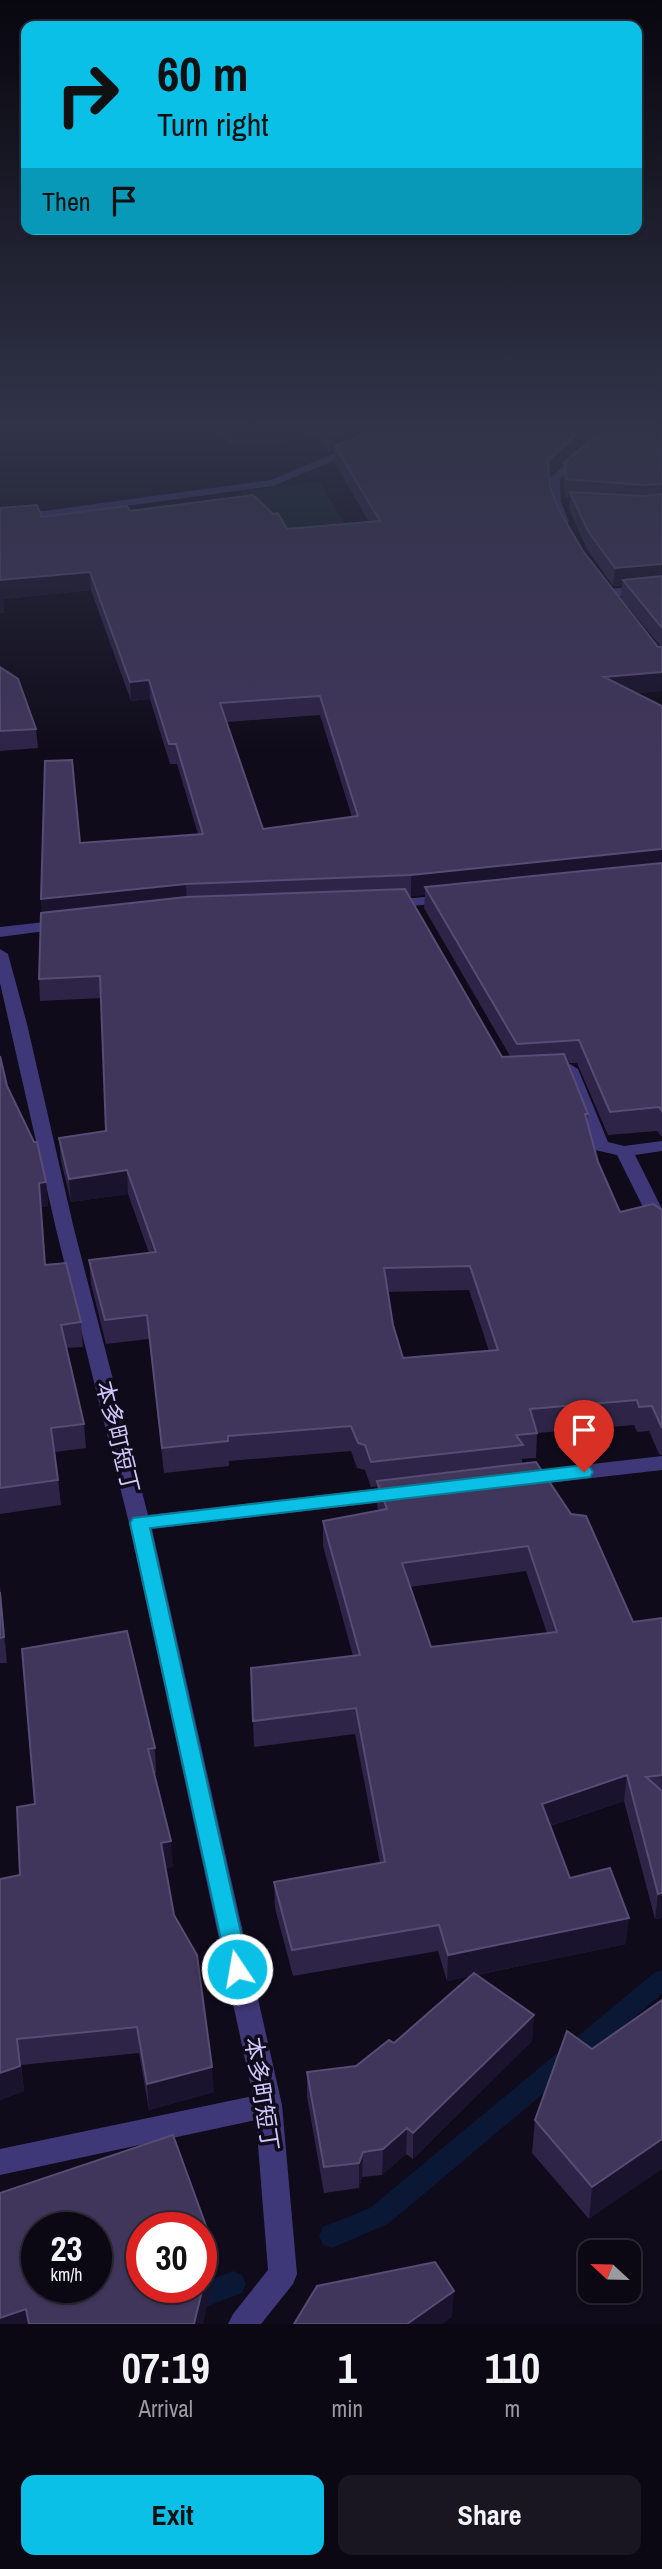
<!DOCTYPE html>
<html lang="en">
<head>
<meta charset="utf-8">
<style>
  :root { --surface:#0b0814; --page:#191622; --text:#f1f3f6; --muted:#9a9aa0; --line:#2b2934; --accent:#0ac0e6 }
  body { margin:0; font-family:"Archivo Narrow","Noto Sans JP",sans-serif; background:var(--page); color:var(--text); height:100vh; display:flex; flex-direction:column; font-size:26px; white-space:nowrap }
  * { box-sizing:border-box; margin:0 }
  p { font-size:23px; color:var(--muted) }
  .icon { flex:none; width:38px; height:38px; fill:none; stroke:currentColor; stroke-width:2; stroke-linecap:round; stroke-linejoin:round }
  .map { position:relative; height:2324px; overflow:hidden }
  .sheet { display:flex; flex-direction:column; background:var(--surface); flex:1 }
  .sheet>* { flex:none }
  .top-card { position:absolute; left:21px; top:21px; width:621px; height:214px; border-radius:14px; box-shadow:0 2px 5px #0004,0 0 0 2px var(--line); background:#0ac0e6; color:#111; overflow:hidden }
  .needle { width:46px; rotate:292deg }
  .controls { position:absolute; left:578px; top:2240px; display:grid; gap:14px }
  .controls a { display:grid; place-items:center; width:63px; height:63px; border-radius:14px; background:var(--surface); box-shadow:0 2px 5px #0004,0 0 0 2px var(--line); font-size:35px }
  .speed { position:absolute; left:21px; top:2212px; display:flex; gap:14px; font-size:35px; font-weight:700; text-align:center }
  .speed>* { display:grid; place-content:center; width:91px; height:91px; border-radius:50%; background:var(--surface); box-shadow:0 2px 5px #0004,0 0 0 2px var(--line); line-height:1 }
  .speed small { font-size:18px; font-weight:400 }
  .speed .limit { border:10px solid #d22; background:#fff; color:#111 }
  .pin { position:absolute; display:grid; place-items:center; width:60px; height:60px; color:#fff; margin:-72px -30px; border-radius:50% 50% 50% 0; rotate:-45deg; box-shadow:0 0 7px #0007 }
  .pin .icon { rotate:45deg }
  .me { position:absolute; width:77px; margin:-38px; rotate:348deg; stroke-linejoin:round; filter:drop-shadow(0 0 5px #0008) }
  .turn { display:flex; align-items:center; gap:24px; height:147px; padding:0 21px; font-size:32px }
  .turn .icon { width:91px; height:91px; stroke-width:2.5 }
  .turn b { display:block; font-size:49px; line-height:60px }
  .then { display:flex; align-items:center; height:66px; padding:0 21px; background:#0003; gap:14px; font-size:26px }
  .eta { display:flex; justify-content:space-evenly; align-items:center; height:119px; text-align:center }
  .eta b { font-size:42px; font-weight:800; line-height:49px }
  .button { display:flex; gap:14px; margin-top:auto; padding:14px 21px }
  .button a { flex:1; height:80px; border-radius:14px; background:var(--accent); color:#111; font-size:28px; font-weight:800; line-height:80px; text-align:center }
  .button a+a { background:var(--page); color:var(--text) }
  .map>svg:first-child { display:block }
  .green { fill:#0f2324 }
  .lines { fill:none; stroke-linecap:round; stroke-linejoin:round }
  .stream { fill:#0a1735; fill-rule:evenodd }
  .minor { fill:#3f3878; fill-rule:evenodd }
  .wall { fill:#2e2448; fill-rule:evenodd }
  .shaded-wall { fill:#1a132d }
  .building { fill:#40365b; stroke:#564c74; stroke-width:2; fill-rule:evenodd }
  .route { fill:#0ac0e6; stroke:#067d96; stroke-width:2 }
  .labels { text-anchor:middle; stroke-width:7; stroke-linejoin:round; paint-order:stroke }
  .near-street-label { font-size:23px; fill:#d1c7fc; stroke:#0f0b1a }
</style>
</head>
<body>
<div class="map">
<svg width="662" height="2324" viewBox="0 0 662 2324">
  <rect width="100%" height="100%" fill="#0f0b1a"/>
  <!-- green -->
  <path class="green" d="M319,481l34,57 -58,6 -55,-52z"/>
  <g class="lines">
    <!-- stream -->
    <path class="stream" d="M662,1970v24l-274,230 -56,24 -9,-3 -4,-9 4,-9 47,-19 284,-235z
      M233,2271l9,4 4,9 -4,9 -52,20 -9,-4 -4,-9 4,-9 9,-4h11v-4z"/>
    <!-- minor -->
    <path class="minor" d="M394,425h12l-13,11 -120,50 -273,37v-6l271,-37 114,-48z
      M577,453l9,2 -26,24 1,23 8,20 -6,3 -6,-3 -6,-20 -1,-24z
      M662,584v8l-52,5 -6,-4 6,-4z
      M447,895l5,1 2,3 -2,3 -61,6 -7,-4 7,-4z
      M63,920l8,5 -3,3 -68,9v-10z
      M0,949l8,5 19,70 47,205 74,286 252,-29 7,2 3,5 -3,5 -7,2 -248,29 130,576 15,169 -4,10 -32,40h-33l5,-10 35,-44 -12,-150 -256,55v-26l253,-53 -124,-573 -73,-294 -56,-246z
      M570,1064l8,5 30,73 16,4 38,-5v10l-27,4 27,54v24l-9,-6 -36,-72 -22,-5 -3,-4 -28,-72 -18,2 -8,-5 8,-5z
      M662,1456v14l-140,16 -7,-2 -3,-5 3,-5 7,-2z"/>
  </g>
  <!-- wall -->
  <path class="wall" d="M213,425h449v266l-26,2 26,14v430l-5,-6 -49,4 -31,-72h-9l20,51 -1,8 11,40 22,50 42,-2v245l-3,-1 -10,-23 -12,1 -3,-7 -97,8 -1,25 -14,1v5l111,158 29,-4v300l-7,1 -31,-118 -74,25 20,52 56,66 -149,31 57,40 -2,26 -119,118 -7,-5 -24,21 -20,2 -3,11 -35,5 -17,-96v-25l49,-6 38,-23 77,-67 -24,5 -9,-30 -145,25 -18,-68 -1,-26 106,-19 -25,-129 -101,13 -3,-79 102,-12 -30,-110v-25l56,-10 -2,-5v-20l-6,1 -6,-17 -8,-2 -6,-17 -122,10v5l-65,7 -15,-134 -43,5 -15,-60 -2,-24 60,-7 -21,-59 -57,8 -10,-41 -2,-23 47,-7 -5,-133 -61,3 -1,-22 3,-66 -1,-14 39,-56 118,-9 -21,-70h-7l-20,-65 -19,2 -40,-111 -88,9 1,14h-4v-105l42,9 88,-6 157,18 82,-7 -34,-59v-13l-6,3 -10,-17 -85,11 -20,-18zM577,439l12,2 -25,22 -1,17 2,17h5l-1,12 18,40 26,37 9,-1 -1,13 40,49h-3l-75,-96 -24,-41 -9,-23v-11l26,-25zM320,715l32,102 -89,12 -36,-107zM425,895l-1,13 86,148 -8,1 -93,-161zM469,1290l20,61 -86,7 -10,-33 -5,-33zM526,1571l21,62 -116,14 -21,-60z
    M0,667l36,62 2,19 -38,3z
    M0,1056l7,30 39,96 2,24 -7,1 4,58 36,57 2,25 -16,1 17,76 2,24 -31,4 6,53 -61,9z
    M0,1584l7,79h-7z
    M22,1649l133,99 1,25 -2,1 19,93 -8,1 9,47 40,177 -65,18 -10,-57 -118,12 3,26 -24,9v-221l20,-4 15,-71z
    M662,2000l-73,219 -57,-66 3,-33 57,-71z"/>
  <!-- shaded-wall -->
  <path class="shaded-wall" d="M273,425h46v11l-85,11 -1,-17z
    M355,425h34l-54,21v4l-6,3v-17z
    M577,434l-1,17 -29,27 1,-17z
    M662,564v18l-39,-2 -1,5 -9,1 2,-18z
    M90,572l1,18 -88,9 1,14h-4v-33z
    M662,672v19l-60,6 2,-20z
    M149,680l1,19 -19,2 -1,-19z
    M662,849v21l-237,17v8l-14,1v-21z
    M186,884l1,21 -144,15 -2,-21z
    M127,1170l1,24 -57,8 -2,-23z
    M46,1182l2,24 -7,1 6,82 -8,-106z
    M0,1584l7,79 -3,-26z
    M627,1775l-3,26 -84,28 2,-25z
    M171,1841l2,26 -11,1 -1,-25z
    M662,1893v25l-7,1 3,-25z
    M629,1918l-3,26 -179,37 1,-26z
    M534,2015l-2,26 -119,118v-26z
    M17,2039l7,52 -24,9v-27z
    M212,2067l2,25 -65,18 -2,-26z
    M407,2128l-1,26 -24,21 1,-26z
    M662,2139v30l-73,50 3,-32z
    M363,2152l-1,25 -3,11v-25z
    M213,2245l1,29 -11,50h-9z
    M454,2291l-2,26 -10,7h-35z
    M26,2309l2,15h-28v-6z"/>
  <!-- building -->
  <path class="building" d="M228,425h45l-40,5z
    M322,425h33l-26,11z
    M386,425h150l41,9 -29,27 2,26 9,23 24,41 75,96h4v25l-58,5 58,29v143l-251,26 -225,9 -145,15 4,-138 27,-1 8,83 123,-9 -27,-90h-7l-20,-64 -19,2 -40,-110 -90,8v-72l37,-3 5,12 85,-11 3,5 123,-16 20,19 5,-1 9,16 93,-8 -45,-75zM320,696l38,120 -95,13 -43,-126z
    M662,433v51l-20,1 -76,-6 -2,-16 31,-27z
    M570,492l73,4 19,-2v70l-47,4 -27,-37z
    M662,576v52l-39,-48z
    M0,667l18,12 18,50 -36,2z
    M662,863v248l-3,-4 -49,5 -31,-72 -62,4 -92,-157z
    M405,889l97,168 62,-3 24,60h-3l13,48 22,50 33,-8 9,6v218l-10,-22 -13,1 -2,-7 -107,9 7,24 -21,2 7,10 -152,17 -6,-17 -7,-2 -7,-17 -123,10v5l-66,7 -15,-133 -42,5 -16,-60 67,-8 -29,-82 -58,9 -10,-41 47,-7 -6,-155 -61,3 2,-66 145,-16zM470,1266l28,84 -95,8 -10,-33 -9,-57z
    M0,1056l7,30 27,56h3l9,40 -7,1 6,82 21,-2 15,59 -20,3 23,99 -33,4 7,52 -58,8z
    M536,1462l35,52 15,2 47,106 29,-4v157l-16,2 16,14v102l-4,1 -31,-119 -85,29 28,74 40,-10 19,50 -181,37 -9,-30 -147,25 -18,-68 111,-20 -29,-154 -103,13 -2,-53 109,-13 -37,-134 64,-12 -10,-28zM528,1546l29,86 -126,15 -29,-84z
    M0,1592l4,45 -4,1z
    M127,1631l28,117 -7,1 23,92 -10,2 13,72 23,40 15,112 -65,17 -10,-57 -120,12 3,27 -20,7v-194l20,-4 -3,-68 18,-3 -13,-155z
    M474,1973l60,42 -121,118 -6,-5 -24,21 -20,3 -4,11 -35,4 -17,-95 49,-6 33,-26 5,3z
    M662,2000v139l-70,48 -57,-67 32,-89 25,18z
    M173,2135l40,110 -19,79h-165l-3,-15 -26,9v-125zM37,2228h59v59h-59zM142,2228h59v59h-59z
    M435,2262l19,29 -47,33h-113l23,-38z"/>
  <!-- sky -->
  <linearGradient id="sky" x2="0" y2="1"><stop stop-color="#08060e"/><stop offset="0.57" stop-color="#313449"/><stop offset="1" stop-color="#313449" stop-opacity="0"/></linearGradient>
  <rect width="662" height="751" fill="url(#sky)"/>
  <!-- route -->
  <path class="route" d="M584,1465l6,2 3,5 -3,5 -440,51 99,441 -3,7 -9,3 -8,-3 -99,-453 3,-5z"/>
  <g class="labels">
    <!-- near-street labels -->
    <g class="near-street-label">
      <text transform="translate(118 1437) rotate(76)" y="8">本多町短丁</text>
      <text transform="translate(262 2094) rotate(81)" y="8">本多町短丁</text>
    </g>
  </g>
</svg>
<div class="controls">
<a><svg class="needle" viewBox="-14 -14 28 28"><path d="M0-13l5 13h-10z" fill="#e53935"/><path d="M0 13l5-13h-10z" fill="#9a9aa0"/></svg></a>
</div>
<div class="speed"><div>23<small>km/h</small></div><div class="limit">30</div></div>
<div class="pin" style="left:584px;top:1472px;background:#d93025"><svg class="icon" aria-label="arrive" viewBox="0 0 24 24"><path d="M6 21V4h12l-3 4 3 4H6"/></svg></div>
<svg class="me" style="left:237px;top:1969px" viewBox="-20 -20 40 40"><circle r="17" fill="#0ac0e6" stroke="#fff" stroke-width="3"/><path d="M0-11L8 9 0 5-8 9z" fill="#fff"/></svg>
<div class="top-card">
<div class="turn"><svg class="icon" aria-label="right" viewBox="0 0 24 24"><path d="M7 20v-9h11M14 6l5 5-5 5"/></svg><div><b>60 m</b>Turn right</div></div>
<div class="then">Then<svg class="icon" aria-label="arrive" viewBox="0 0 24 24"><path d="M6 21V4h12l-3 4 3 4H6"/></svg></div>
</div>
</div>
<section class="sheet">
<div class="eta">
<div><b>07:19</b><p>Arrival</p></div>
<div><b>1</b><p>min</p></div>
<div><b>110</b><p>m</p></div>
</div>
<div class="button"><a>Exit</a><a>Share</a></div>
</section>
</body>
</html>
